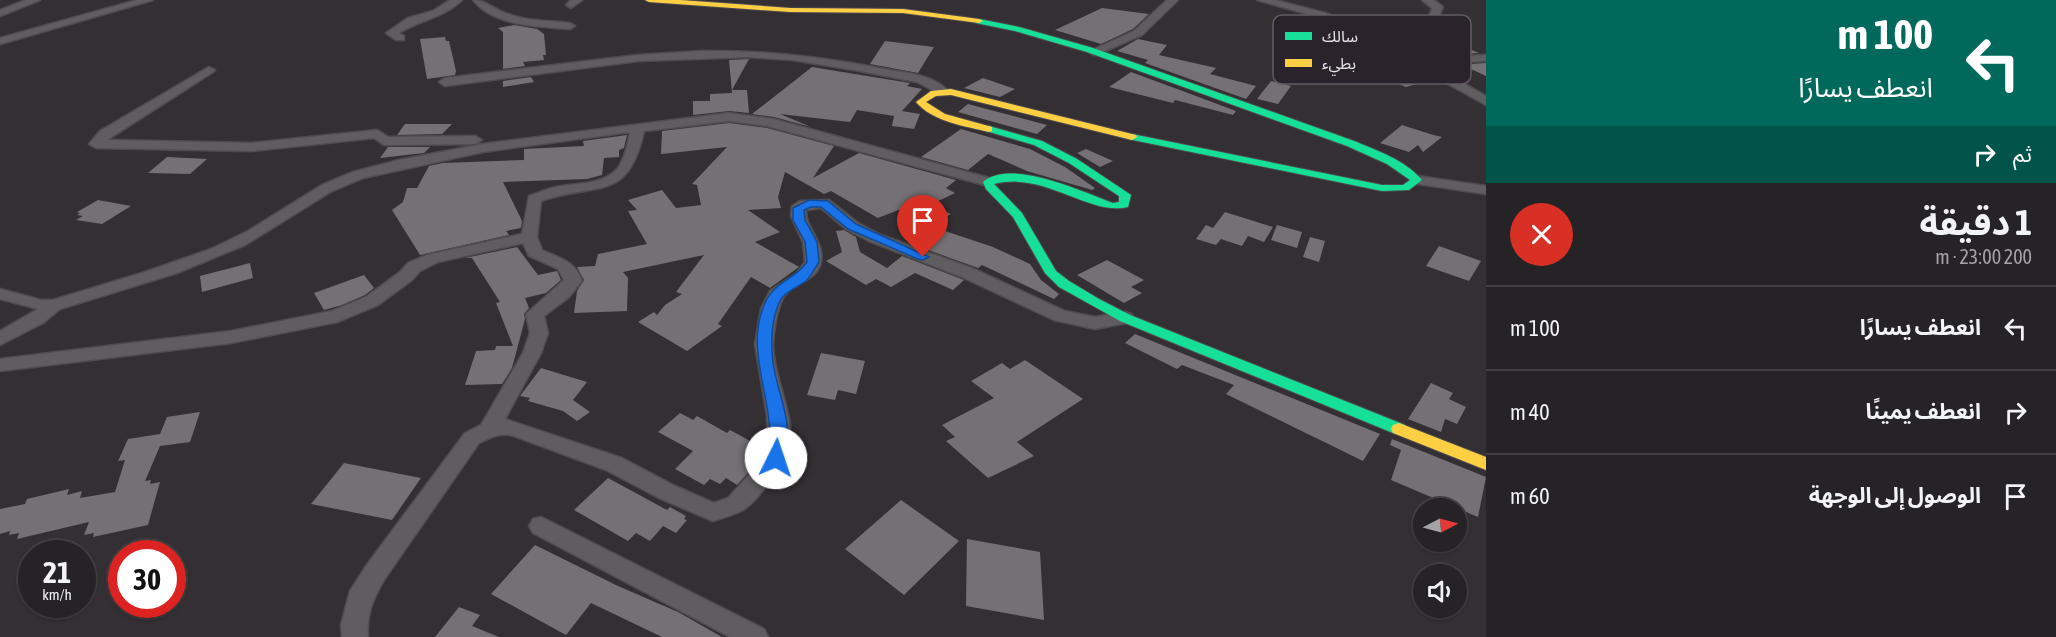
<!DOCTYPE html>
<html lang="ar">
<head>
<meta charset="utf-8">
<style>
  :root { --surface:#262326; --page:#322f32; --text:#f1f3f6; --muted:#a4a4a7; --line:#424043 }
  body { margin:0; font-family:"Asap Condensed","Noto Sans Arabic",sans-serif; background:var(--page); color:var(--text); direction:rtl; height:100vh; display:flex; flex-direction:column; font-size:22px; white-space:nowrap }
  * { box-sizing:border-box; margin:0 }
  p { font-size:20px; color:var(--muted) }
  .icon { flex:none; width:33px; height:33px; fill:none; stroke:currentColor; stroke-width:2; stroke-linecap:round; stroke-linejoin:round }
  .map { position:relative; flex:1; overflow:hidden; direction:ltr }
  .details { display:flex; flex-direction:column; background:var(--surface); width:570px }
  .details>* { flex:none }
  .hud { background:#00695c; color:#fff; overflow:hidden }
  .needle { width:39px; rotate:84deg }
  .controls { position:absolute; left:1413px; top:498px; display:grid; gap:12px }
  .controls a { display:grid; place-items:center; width:54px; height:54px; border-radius:50%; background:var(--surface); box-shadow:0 2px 4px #0004,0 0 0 2px var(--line); font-size:30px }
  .speed { position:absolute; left:18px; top:540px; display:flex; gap:12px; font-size:30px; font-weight:700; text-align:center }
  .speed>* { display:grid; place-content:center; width:78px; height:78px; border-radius:50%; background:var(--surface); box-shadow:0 2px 4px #0004,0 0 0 2px var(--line); line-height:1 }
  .speed small { font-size:15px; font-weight:400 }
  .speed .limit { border:9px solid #d22; background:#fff; color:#111 }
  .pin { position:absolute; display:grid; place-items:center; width:51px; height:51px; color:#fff; margin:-62px -26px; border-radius:50% 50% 50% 0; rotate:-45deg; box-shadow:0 0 6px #0007 }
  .pin .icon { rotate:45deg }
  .me { position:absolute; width:66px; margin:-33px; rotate:4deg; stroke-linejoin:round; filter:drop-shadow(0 0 4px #0008) }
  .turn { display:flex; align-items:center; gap:21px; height:126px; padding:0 24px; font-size:27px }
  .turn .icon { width:78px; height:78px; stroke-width:2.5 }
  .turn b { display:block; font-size:42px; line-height:51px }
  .then { display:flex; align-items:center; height:57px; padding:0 24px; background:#0003; gap:12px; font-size:22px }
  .round { display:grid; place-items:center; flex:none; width:63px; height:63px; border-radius:32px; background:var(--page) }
  .summary { display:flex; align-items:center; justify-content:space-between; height:102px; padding:0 24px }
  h1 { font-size:36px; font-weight:700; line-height:45px }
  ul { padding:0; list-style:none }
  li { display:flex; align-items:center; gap:18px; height:84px; padding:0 24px; border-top:2px solid var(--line) }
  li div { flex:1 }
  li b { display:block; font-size:22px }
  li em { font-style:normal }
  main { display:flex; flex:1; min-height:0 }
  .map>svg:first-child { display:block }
  .building { fill:#747074 }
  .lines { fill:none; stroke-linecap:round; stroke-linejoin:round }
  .street-casing { stroke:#4f4c50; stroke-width:3 }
  .fast-casing { stroke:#4f4c50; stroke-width:2 }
  .slow-casing { stroke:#4f4c50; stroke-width:2 }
  .street { fill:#605d60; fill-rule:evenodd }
  .fast { fill:#16e098; fill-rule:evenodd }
  .slow { fill:#ffcf43; fill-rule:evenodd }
  .route { fill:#1a73e8; stroke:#114b97; stroke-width:1.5 }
  .key { fill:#2a232b; stroke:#625c63; stroke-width:1.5 }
  .key-label { font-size:16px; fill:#e6e2e7 }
</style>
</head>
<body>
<main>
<section class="details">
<div class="hud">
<div class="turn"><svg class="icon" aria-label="left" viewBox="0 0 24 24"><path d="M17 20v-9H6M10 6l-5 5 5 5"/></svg><div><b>100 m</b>انعطف يسارًا</div></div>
<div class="then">ثم<svg class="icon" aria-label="right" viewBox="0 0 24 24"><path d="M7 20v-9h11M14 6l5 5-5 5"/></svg></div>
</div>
<div class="summary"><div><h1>1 دقيقة</h1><p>200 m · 23:00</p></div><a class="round" style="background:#d93025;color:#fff"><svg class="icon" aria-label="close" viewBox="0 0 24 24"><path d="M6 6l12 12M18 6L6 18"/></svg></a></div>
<ul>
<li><svg class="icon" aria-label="left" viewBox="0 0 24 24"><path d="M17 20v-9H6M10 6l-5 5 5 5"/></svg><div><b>انعطف يسارًا</b></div><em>100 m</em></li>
<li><svg class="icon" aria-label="right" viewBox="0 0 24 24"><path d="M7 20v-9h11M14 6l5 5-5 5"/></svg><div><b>انعطف يمينًا</b></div><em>40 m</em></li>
<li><svg class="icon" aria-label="arrive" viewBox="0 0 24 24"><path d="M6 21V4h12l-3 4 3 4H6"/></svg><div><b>الوصول إلى الوجهة</b></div><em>60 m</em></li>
</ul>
</section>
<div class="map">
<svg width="1486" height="637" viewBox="0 0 1486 637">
  <rect width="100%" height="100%" fill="#332f33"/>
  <!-- building -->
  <path class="building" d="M1102,8l47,6 -16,15 -32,15 -46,-14z
    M514,25l23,4 7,5 2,21h-3l1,5 -21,2 2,4 -22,3v-37l-5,-4z
    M445,37l1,4h3l7,30 -1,4 -28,4 -7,-40z
    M1443,38l36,15 -59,3 -16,-10 16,1z
    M1138,39l29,6 -8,10 57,13 -6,6 46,12 -10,13 -101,-36 3,-3 -31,-9z
    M885,41l49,6 -16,26 -48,-9z
    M1365,45l16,4 54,30 -29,8 -25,-10 20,-5 -39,-21z
    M749,59l-17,31h15l2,23 -20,-2 -36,4v-14h17v-7l22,-1 -3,-33z
    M1486,63v13l-13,-6 -20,5 -16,-9z
    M812,67l98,16 -3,3 15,3 -20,22 18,3 -6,15 -22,-3 2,-10 -37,-6 -7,12 -70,-8 31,13 -37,-10 -22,-3z
    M1131,72l49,18 56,21 -3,4 -58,-15 -2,3 -64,-16z
    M531,77l3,5 -31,5v-6z
    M983,78l32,11 -15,8 -36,-9z
    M1271,81l20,5 -13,18 -21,-5z
    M968,104l79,21 -10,9 -79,-22z
    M729,123l38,5 67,18 -21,32 46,-25 97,27 -10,8 9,5 -25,12 21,9 -17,10 -33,-15 -23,9 -47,-27 -7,3 -39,-22 -7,25 3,11 -33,2 32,22 -25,10 44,25 -29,21 -19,-11 -33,47 4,2 -35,25 -49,-29 16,-10 3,3 8,-10 17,-11 -6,-2 28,-37 -81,17 5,6 -1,33 -53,2 3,-22 7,-11 -7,-13 18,-1 3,-12 49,-10 -19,-33 9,-1 -9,-10 34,-10 14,18 25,-3 -4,-20 -5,-1 35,-37 -66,7 1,-23z
    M405,124h47l-10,10 -45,1z
    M1402,125l28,9 12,3 -19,15 -5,-7 -9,7 -29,-9z
    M961,129l69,20 35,18 30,21 -3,2 -65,-19 -39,-17 -20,16 -47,-13z
    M627,135l-3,13 -5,2v7l-15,1 -2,17 -15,4 -84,3 19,39 -1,7 -15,3 3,4 -89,20 -28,-45 11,-8 4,-14h10l12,-22 14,-3 81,-3v-11l60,-3 -1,-5z
    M388,147h42l-6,6 -44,5z
    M1086,149l27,12 -13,6 -23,-14z
    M167,157l40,2 -17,15 -42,-1z
    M98,200l33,6 -29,18 -26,-4 7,-4 -6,-1 3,-2 -3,-1z
    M1225,212l48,15 -9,15 -16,-6 -6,10 -21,-7 -5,6 -20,-6 10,-14 7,3z
    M1277,225l25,7 -5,16 -26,-8z
    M939,229l54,18 37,17 11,16 18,14 -5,5 -72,-34 -4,3 -61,-22z
    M844,230l12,7 4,15 27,16 15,-12 62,24 -11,10 -38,-17 -24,14 -15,-8 -10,6 -40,-24 16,-9 -6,-21z
    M1310,237l15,4 -6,21 -16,-5z
    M1439,246l42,15 -12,20 -43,-15z
    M517,247l21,28 19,-4 4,9 -15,13 -21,5 4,10 -5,6 1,5 -13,49 -10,16 -37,1 11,-34 19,-1 1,-4h17l-17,-43 4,-1 -28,-44h-7z
    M1107,260l37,20 -13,7 11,6 -18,10 -47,-28z
    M250,263l3,15 -51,14 -2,-16z
    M364,275l10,13 -9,7 -23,10 -18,5 -10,-17z
    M1135,334l245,100 -17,27 -137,-67 8,-9 -52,-20 -5,4 -52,-26z
    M821,353l44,8 -9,33 -18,-4 -3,10 -28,-5z
    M1025,360l58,39 -66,43 17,14 -46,22 -42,-37 9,-4 -13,-12 52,-27 -23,-17 31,-18 8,6z
    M541,368l46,14 -14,18 17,12 -13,9 -14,-10 -35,-10 2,-3 -10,-2z
    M1431,383l22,10 -4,6 17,8 -9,17 -12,-5 -4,13 -33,-13z
    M200,412l-10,30 -30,4 -15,35 6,-1 -1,4 10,-2 -12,43 -55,12 1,-4 -10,2 5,-13 -72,17 2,-6 -10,2 1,-4 -10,3v-25l25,-5 2,-5 42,-10 -2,6 15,-4 -2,7 35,-6 10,-32 -7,1 10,-22 32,-5 7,-17z
    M680,413l13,7 4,-4 30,17 3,-3 35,19 -1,6 -27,30 -11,-7 -6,6 -10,-5 -6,6 -29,-16 18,-18 -35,-19z
    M1392,439l94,38 -8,40 -87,-37 10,-30 -11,-5z
    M344,463l77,15 -29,42 -81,-16z
    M608,478l59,32 3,-3 16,9 -2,3 3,1 -11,13 -13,-7 -13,15 -14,-8 -8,8 -54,-31z
    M901,500l58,41 -55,54 -59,-46z
    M967,539l73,13 4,68 -78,-14z
    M535,545l83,41 60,26 44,25h-60l-71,-34 -25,32 -75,-41z
    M459,607l21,8 -8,11 27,11h-64z"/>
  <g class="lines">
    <!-- street casing -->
    <g class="street-casing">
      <path id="street" d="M26,0h14l-40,16v-6z
        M137,0h16l-153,44v-6z
        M450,0h12c-17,17 -42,20 -63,33l5,3v4h-8l-10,-7 22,-15 25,-7z
        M473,0c14,0 21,10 35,14 19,7 41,7 62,9l5,3 -5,3c-32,-3 -75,-2 -97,-29z
        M571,0h11l-11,8 -5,-3z
        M1167,0h11l-36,35 -44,19 -4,1 -6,-3 46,-21z
        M1257,0h18l50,13 62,27 20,-3 12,-5 8,-9 5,-15 -10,-8h12l9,7c-3,5 -3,9 -5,14 -6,17 -25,22 -41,24l22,13 67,-3v6l-57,3 57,32v9l-130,-72 -38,-16z
        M702,51c62,-1 121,6 182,18 21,4 49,5 64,22l-6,4 -25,-13 -57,-11 -67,-11 -45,-3 -110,4 -193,25 -6,-4 6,-4 193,-23z
        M209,67l6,3 -2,2 -106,68 145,3 125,-13 11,7 87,-1 7,4 -7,4 -91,1 -10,-7 -122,13 -156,-3 -7,-4 11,-13z
        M729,113l44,6 220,60 2,3 -7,4 -221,-60 -38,-5 -85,10c-16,73 -47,50 -103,70l-4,36 5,13c17,8 34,11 40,31l-13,16 -25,19 4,17 -7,20 -36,66 117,39 53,28 39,17 14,-5 38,-42 2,-13 -1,-27 -12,-72 6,-35 9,-18 27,-18 8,-11 -2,-20 -12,-26 1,-10 8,-5 29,-1 29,23 23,12 93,34 91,42 30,6 30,-5 6,2 3,4 -3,4 -36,7 -41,-9 -92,-43 -93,-36 -23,-12 -25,-21 -15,2c-1,18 19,32 15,52 -4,19 -26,20 -36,33 -8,12 -11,35 -12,49 0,37 27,77 14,114 -3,9 -13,18 -19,26 -21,27 -23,27 -55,37l-54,-23 -53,-28 -92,-34c-14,-4 -22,1 -35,7l-95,137c-11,19 -18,35 -16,57h-26l-1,-12 9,-34 16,-25 99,-133 16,-8 42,-72 7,-20 -4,-19 38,-34 -6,-11 -29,-13 -6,-13 -85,19 -18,9 -8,9 -34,25 -41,17 -106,21 -231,28v-12l231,-28 101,-20 34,-14 34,-25 8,-9 19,-8 95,-21 7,-38c9,-3 18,-7 27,-9 20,-4 48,-2 62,-19 7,-10 10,-24 12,-36l-147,20 -120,26 -31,13 -87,54 -68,28 -117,36 -17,14 -43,22v-14l38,-22 -38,-10v-10l41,11h12l89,-27 69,-24 37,-18 74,-46 31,-13 46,-12 84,-16z
        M1417,176l69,10v8l-74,-11 -2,-3 2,-3z
        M541,517l223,112 4,8h-38l-197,-104 -4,-7 4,-7z"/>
    </g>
    <!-- fast casing -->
    <g class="fast-casing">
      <path id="fast" d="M979,19l40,8 74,21 261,93c24,10 51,19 68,39l-13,10 -27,1 -254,-52v-4l4,-1 250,51h21l7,-5 -23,-16 -40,-18 -260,-94 -72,-21 -39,-8v-4z
        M989,126l53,15 35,18 54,36 -3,12c-40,9 -82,-36 -134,-23l28,29 34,58 13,10 30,18 31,16 275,110 2,4 -2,4h-12l-273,-112 -61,-34 -14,-14 -32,-56 -27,-28 -3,-7c29,-24 99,10 130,21l6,-1v-6l-50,-33 -35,-18 -48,-14v-4z"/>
    </g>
    <!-- slow casing -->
    <g class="slow-casing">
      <path id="slow" d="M645,0h35l110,8 113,1 76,10 4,2 -4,2 -76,-10 -113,-1 -141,-10z
        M951,89l185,46 1,2 -5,3 -181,-45 -15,1 -10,6 19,12 47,13v4l-3,1c-24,-6 -56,-10 -73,-30l15,-11z
        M1399,423l87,34v13l-93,-37 -2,-4 2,-4z"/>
    </g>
    <!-- street -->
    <use href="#street" class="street"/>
    <!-- fast -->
    <use href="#fast" class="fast"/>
    <!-- slow -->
    <use href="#slow" class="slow"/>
  </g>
  <!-- route -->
  <path class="route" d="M809,200l19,1 28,23 73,33 -6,3 -5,-1 -70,-30 -27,-22h-10l-7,3 1,10 12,22 2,20c-4,6 -8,14 -13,19 -13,9 -24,11 -29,27 -6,17 -6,38 -4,55 4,30 25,69 9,99h-12l-2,-4c11,-53 -28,-108 -1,-159 9,-17 28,-20 40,-37l-2,-20 -12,-22v-12z"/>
  <!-- legend -->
  <rect x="1273" y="15" width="198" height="69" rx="9" class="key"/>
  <rect x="1285" y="32" width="27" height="8" fill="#16e098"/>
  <rect x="1285" y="59" width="27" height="8" fill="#ffcf43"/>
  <g class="key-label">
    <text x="1322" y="42">سالك</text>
    <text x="1322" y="69">بطيء</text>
  </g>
</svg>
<div class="controls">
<a><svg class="needle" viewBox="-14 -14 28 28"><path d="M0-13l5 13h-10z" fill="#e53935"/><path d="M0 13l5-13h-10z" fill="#a4a4a7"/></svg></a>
<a><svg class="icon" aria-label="sound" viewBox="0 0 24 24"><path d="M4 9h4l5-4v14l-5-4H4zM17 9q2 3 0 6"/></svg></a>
</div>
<div class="speed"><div>21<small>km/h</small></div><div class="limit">30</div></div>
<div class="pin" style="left:923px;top:257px;background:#d93025"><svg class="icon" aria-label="arrive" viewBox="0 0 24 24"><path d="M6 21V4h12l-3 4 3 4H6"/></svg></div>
<svg class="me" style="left:776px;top:458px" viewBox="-20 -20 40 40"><circle r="19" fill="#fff"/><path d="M0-13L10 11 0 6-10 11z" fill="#1a73e8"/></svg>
</div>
</main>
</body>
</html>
